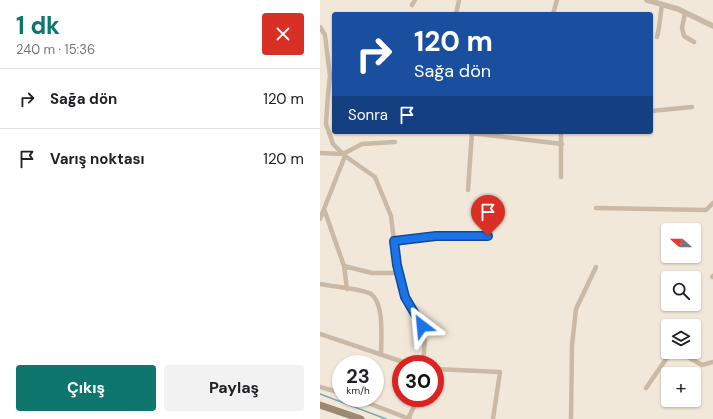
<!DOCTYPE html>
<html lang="tr">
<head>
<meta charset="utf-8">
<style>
  :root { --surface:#fff; --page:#f2f2f2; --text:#202124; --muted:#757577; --line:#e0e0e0; --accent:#0f766e }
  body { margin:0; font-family:"DM Sans",sans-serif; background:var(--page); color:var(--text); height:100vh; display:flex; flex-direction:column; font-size:15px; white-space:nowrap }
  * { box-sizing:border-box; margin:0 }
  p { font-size:13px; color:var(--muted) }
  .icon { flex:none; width:22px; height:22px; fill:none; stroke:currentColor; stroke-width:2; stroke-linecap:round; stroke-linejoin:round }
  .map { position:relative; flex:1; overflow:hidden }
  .details { display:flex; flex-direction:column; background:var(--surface); width:320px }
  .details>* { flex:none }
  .top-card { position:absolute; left:12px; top:12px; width:321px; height:122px; border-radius:4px; box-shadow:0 1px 3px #0004; background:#1a4fa0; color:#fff; overflow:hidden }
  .needle { width:26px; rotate:291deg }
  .buttons { position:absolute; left:341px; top:223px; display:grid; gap:8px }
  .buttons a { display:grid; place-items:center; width:40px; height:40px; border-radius:4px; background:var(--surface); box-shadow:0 1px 3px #0004; font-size:20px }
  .speed { position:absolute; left:12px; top:355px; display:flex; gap:8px; font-size:20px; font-weight:700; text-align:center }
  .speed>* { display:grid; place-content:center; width:52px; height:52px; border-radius:50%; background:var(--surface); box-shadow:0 1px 3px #0004; line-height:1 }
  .speed small { font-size:10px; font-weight:400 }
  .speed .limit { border:6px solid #d22; background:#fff; color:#111 }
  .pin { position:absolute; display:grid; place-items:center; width:34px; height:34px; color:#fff; margin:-41px -17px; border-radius:50% 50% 50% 0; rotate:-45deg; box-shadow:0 0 4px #0007 }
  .pin .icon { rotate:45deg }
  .me { position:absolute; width:44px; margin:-22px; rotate:331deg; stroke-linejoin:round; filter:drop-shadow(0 0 3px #0008) }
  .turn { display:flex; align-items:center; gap:14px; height:84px; padding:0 16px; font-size:18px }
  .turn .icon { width:52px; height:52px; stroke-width:2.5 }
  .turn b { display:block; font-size:28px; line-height:34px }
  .then { display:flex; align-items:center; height:38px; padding:0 16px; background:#0003; gap:8px; font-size:15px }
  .round { display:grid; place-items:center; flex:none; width:42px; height:42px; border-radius:4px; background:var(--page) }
  .summary { display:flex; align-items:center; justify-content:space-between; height:68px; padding:0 16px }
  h1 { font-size:24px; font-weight:700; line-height:30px; color:var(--accent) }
  .cta { display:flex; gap:8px; margin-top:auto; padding:8px 16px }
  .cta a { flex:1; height:46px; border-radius:4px; background:var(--accent); color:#fff; font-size:16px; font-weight:700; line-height:46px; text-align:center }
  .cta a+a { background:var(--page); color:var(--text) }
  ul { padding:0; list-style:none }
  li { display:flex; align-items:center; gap:12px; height:60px; padding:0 16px; border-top:1px solid var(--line) }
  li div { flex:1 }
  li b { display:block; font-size:15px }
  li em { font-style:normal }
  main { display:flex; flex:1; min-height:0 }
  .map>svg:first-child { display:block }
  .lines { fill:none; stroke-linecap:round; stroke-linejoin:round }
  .stream { stroke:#78a7af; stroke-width:1.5 }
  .minor { stroke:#cab9a5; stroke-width:4.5 }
  .tertiary { stroke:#cab9a5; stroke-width:5.5 }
  .secondary { stroke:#9d8876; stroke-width:7 }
  .route-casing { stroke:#114b97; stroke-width:10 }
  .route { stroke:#1a73e8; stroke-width:7 }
</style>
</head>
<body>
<main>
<section class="details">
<div class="summary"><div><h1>1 dk</h1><p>240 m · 15:36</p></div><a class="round" style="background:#d93025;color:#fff"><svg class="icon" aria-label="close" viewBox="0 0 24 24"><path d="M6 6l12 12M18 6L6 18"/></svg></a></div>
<ul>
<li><svg class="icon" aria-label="right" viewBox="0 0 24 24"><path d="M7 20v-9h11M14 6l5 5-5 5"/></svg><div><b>Sağa dön</b></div><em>120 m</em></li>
<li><svg class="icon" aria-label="arrive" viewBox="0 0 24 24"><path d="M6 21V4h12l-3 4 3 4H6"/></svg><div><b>Varış noktası</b></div><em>120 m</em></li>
</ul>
<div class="cta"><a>Çıkış</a><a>Paylaş</a></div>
</section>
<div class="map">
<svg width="393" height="419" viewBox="0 0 393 419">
  <rect width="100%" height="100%" fill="#f2e8d9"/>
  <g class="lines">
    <!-- stream -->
    <path class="stream" d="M0,394l66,25"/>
    <!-- minor -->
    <path class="minor" d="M92,5l3,-5
      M365,13l-3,15 2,8 10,6
      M136,14l3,-14
      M233,14l4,-14
      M0,27l5,8 5,41 -2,18 -2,30 7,20 12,12 30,21 16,39 6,49 8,32 17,29 3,14 -2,24
      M337,37c3,-11 3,-21 5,-32
      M331,111l41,-4
      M241,132v45
      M151,133l91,11
      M0,153l23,1 19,-10 33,-2
      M148,190l4,-58
      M276,208l110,2 7,-7
      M4,209l20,57 3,23
      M0,219l25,-63
      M74,241l42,-5h52
      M24,266l28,7h27
      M392,277l1,-1
      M0,284c14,3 35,4 49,9 16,7 12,47 12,61
      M0,334l89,30
      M359,352l23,13 11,-3
      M115,369l65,3 -7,47
      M0,387l21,6
      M326,388l25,-36
      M35,398l55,21
      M88,419l10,-21
      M251,419l1,-74 4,-36 20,-42"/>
    <!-- tertiary -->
    <path class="tertiary" d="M327,0l31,9 35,17"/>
    <!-- secondary -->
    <path class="secondary" d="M0,405l41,14"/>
  </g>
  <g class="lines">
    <!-- route casing -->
    <g class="route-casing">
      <path id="route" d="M102,326l-17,-29 -8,-32 -3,-24 42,-5h52"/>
    </g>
    <!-- route -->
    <use href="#route" class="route"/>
  </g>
</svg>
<div class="buttons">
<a><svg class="needle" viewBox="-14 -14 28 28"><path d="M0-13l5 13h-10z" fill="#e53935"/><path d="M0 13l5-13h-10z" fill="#757577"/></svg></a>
<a><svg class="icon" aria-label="search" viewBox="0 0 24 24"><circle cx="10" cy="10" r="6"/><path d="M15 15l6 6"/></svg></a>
<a><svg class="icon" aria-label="layers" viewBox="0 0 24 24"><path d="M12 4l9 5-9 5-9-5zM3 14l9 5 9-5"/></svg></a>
<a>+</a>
</div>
<div class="speed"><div>23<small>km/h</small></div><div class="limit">30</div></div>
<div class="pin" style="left:168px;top:236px;background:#d93025"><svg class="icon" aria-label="arrive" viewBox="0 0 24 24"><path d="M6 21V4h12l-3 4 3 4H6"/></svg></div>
<svg class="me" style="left:102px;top:326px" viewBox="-20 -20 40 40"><path d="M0-17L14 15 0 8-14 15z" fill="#1a73e8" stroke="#fff" stroke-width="4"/></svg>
<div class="top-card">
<div class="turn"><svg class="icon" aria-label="right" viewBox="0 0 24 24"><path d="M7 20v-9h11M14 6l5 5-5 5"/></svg><div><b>120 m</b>Sağa dön</div></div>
<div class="then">Sonra<svg class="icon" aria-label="arrive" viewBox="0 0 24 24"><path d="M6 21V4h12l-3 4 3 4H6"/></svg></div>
</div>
</div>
</main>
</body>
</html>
